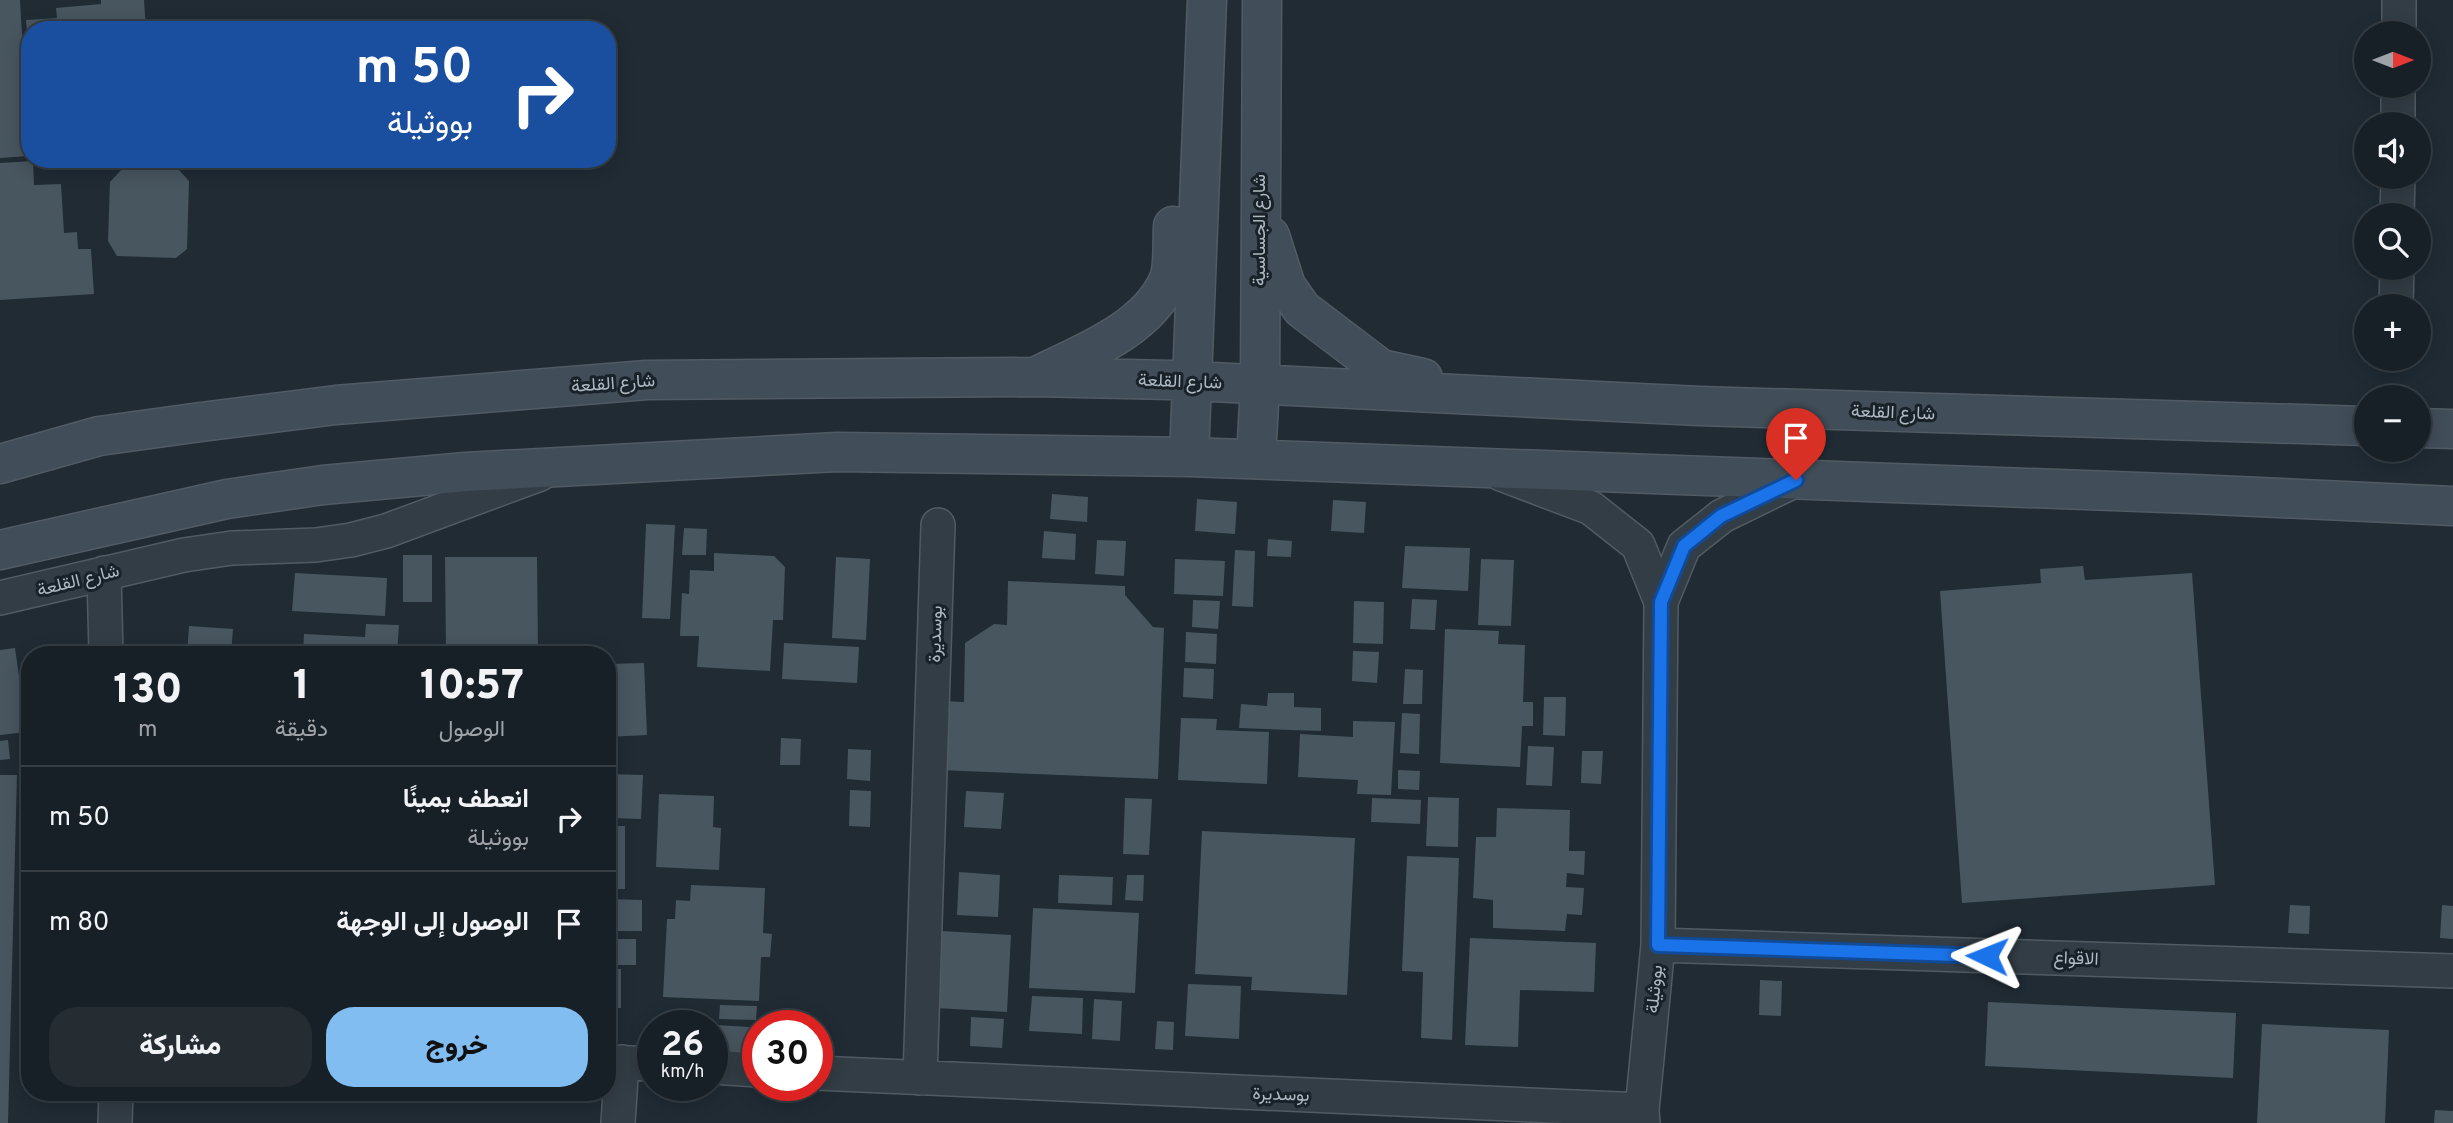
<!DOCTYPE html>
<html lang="ar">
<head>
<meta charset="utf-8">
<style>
  :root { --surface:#182027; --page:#252d33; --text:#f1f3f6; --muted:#9fa3a7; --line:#363e44; --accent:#82bdf2 }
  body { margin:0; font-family:Overpass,Vazirmatn,sans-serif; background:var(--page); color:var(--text); direction:rtl; height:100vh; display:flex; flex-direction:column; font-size:26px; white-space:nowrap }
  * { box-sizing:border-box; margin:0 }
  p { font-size:23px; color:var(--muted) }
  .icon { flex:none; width:38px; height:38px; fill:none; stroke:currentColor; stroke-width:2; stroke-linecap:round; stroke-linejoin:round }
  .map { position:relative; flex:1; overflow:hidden; direction:ltr }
  .drawer { position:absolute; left:21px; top:646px; width:595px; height:455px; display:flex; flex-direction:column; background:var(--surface); border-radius:28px; box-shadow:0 4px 18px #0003,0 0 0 2px var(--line); direction:rtl }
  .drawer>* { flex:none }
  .top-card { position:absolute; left:21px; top:21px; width:595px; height:147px; border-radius:28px; box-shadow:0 4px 18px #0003,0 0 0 2px var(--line); direction:rtl; background:#1a4fa0; color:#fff; overflow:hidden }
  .needle { width:46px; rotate:90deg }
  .tools { position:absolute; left:2354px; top:21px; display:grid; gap:14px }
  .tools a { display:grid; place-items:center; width:77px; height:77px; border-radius:50%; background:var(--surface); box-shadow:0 4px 18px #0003,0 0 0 2px var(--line); font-size:35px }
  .speed { position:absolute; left:637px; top:1010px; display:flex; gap:14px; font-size:35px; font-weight:700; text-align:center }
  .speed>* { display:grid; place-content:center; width:91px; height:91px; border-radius:50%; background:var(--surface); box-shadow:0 4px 18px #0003,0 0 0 2px var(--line); line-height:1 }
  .speed small { font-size:18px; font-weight:400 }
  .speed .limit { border:10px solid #d22; background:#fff; color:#111 }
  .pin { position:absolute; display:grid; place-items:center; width:60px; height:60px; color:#fff; margin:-72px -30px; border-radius:50% 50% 50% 0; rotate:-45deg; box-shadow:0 0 7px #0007 }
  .pin .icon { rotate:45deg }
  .me { position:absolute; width:77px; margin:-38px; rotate:272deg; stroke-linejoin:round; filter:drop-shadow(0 0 5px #0008) }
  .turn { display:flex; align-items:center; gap:24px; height:147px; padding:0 28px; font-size:32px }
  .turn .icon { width:91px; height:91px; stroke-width:2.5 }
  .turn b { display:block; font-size:49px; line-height:60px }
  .eta { display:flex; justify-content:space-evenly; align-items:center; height:119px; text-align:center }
  .eta b { font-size:42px; font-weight:800; line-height:49px }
  .action { display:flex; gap:14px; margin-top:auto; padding:14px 28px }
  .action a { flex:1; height:80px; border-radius:28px; background:var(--accent); color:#111; font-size:28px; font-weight:800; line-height:80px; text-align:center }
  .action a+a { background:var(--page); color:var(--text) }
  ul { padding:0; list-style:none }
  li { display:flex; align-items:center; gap:21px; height:105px; padding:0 28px; border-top:2px solid var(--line) }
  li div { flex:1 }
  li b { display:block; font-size:26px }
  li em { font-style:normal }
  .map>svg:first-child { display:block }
  .building { fill:#485660 }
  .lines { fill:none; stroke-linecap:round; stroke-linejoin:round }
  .street-casing { stroke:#515b63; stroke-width:36 }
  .secondary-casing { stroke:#515b63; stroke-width:41 }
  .street { stroke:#333d45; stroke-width:33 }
  .secondary { stroke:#414d58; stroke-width:38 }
  .route-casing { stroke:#114b97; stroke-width:18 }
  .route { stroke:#1a73e8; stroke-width:12 }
  .labels { text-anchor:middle; stroke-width:6; stroke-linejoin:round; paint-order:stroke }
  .street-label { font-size:18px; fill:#adb8c2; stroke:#192229 }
</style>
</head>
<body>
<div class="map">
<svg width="2453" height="1123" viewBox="0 0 2453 1123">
  <rect width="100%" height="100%" fill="#202b34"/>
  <!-- building -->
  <path class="building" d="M0,0h20l9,156 -29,2z
    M101,0h43l2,30h-116v18h-2l-2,-28 31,-2 -1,-10 45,-4z
    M33,161l1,24 27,-1 3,49 13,-1 1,17h13l3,45 -94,6v-137z
    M122,169l57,1 10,11 -2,68 -11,9 -59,-2 -9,-15 2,-59z
    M1052,494l36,3 -1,25 -37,-3z
    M1197,499l40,3 -2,32 -40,-3z
    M1333,500l33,2 -2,31 -33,-2z
    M646,524l29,1 -5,94 -28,-1z
    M684,528l23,1 -1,26h-24z
    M1044,531l32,3 -1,26 -33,-2z
    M1268,539l24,2 -1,16 -24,-1z
    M1097,540l29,1 -2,35 -29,-2z
    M1405,546l65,2 -2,43 -66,-3z
    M1235,550l20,1 -2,56 -21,-1z
    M714,553l60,3 11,11 -2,53h-10l-3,51 -73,-4 2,-31h-19l2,-43 7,1 1,-24 24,1z
    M403,555h29v47h-29z
    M445,557h92l1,97h-92z
    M836,557l34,2 -4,81 -34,-2z
    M1175,559l50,2 -2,35 -49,-2z
    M1481,559l33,1 -3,66 -33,-1z
    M2083,566l2,14 107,-7 23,312 -253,18 -22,-312 101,-8 -1,-14z
    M295,573l92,5 -2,38 -93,-5z
    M1008,581l117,5v9l28,32 11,1 -6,151 -219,-9 3,-69 22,1 1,-59 29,-19 13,1z
    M1412,599l25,1 -2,30 -25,-1z
    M1193,600l27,1 -2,28 -26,-2z
    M1354,601l30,1 -1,42 -30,-1z
    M366,624l33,1 -2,29h-94l1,-20 61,3z
    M189,626l44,3 -2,25h-44z
    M1445,629l54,2 -1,13 27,1 -2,57h10v24h-11l-2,41 -80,-4z
    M1186,632l31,2 -1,30 -31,-2z
    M784,643l75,4 -2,36 -75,-4z
    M15,648l12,84 -27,3v-85z
    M1353,651l26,1 -2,31 -25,-2z
    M644,663l3,72 -40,2v-73z
    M1184,668l30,1 -1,30 -30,-2z
    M1405,669l18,1 -1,34h-19z
    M1268,693h26v14l27,1v23l-82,-3 2,-24 26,2z
    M1544,697h22l-1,39 -22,-1z
    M1402,713l18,1 -1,40 -19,-1z
    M1181,718l36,1 -1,11 53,2 -2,52 -89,-4z
    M1353,721l42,1 -4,73 -34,-1 1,-14 -60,-3 2,-43 53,3z
    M781,738l20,1 -1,26h-20z
    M8,740l2,19 -10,1v-19z
    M1528,746l26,1 -2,39 -26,-1z
    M848,749l23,1 -1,31 -23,-2z
    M1582,751h21l-2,33 -20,-1z
    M1398,770l22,1 -1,19 -21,-1z
    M607,774l36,1 -2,44 -34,-1z
    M0,775h17l-9,348h-8z
    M850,790l21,1 -1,36 -21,-1z
    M966,791l38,2 -3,36 -37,-2z
    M659,794l55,2 -1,31 8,1 -2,42 -63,-3z
    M1428,797l31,1 -1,49 -32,-1z
    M1125,798l27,1 -3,56 -26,-1z
    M1372,798l49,2 -1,24 -49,-2z
    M1497,808l73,2 -1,41h16l-1,24 -17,-2 -1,14 18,1 -2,27 -15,-1 -2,17 -72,-3v-28l-20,-2 3,-61h20z
    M607,826h18v63h-18z
    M1202,831l153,7 -8,157 -96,-5 1,-13 -57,-3z
    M1407,856l52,2 -7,182 -31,-2 2,-66 -21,-1z
    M959,872l41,3 -2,42 -41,-2z
    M1059,875l54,2 -1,28 -54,-2z
    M1127,875h17l-1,26 -18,-1z
    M691,885l74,3 -2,45 9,1 -2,23h-9l-2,44 -96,-4 4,-78h8l1,-19 14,1z
    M607,899l35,1v31h-35z
    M2290,905l20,1 -1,28 -21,-1z
    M2442,905l11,1v33l-13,-1z
    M1033,908l106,5 -4,80 -106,-5z
    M941,931l70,4 -4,77 -71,-4z
    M1470,938l126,5 -2,49 -74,-2 -2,57 -53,-2z
    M607,939h29v26h-29z
    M607,969h14v39h-14z
    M1760,980l22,1 -1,35 -22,-1z
    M1188,984l53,2 -2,53 -54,-3z
    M1032,996l51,2 -1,36 -53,-3z
    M1094,999l28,2 -2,40 -28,-2z
    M1988,1002l248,11 -3,65 -248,-12z
    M720,1005l37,1 -1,14 -37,-1z
    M971,1017l33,2 -2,29 -32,-2z
    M1157,1021l17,1 -1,28 -18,-1z
    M2262,1024l127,6 -4,93h-128z
    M715,1025l35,2 -2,25 -34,-3z
    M2435,1110l18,1v12h-19z"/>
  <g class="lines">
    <!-- street casing -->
    <g class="street-casing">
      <path id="street" d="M2399,33v-33
        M2398,124v-38
        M2397,215l1,-38
        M2396,305l1,-37
        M1501,474l90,34 47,37 23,57
        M104,573l2,81
        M0,598l184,-43 48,-7 84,-3 35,-5 35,-9 154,-57
        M1658,945l795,26
        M607,1062l46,2
        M712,1067l46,3
        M817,1073l825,37
        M920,1078l18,-553
        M115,1123l1,-31
        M618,1123l4,-61
        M1643,1123l-1,-13 16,-165 3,-343 23,-56 38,-30 74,-36"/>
    </g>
    <!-- secondary casing -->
    <g class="secondary-casing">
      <path id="secondary" d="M1270,236l16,50 16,23 79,60 42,9
        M1041,374c44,-21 108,-46 128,-95 5,-14 3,-37 4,-53
        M2418,428l35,1
        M1189,457l18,-457
        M1256,459l4,-74 2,-385
        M0,464l99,-28 102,-14 135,-17 311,-25 387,-3 137,3 528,26 667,20
        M0,550l227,-51 96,-14 143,-13 371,-20 352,5 1004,37 260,12"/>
    </g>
    <!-- street -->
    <use href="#street" class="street"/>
    <!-- secondary -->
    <use href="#secondary" class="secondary"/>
  </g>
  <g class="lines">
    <!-- route casing -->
    <g class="route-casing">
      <path id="route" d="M1796,480l-75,36 -37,30 -23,56 -3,343 329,11"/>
    </g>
    <!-- route -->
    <use href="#route" class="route"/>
  </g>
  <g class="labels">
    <!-- street labels -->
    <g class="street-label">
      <text transform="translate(1259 230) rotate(-90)" y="6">شارع الجساسية</text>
      <text transform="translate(1180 381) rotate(2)" y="6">شارع القلعة</text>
      <text transform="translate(613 383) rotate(-4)" y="6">شارع القلعة</text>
      <text transform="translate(1893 412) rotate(2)" y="6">شارع القلعة</text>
      <text transform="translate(78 580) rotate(-14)" y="6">شارع القلعة</text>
      <text transform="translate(935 634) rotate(-88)" y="6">بوسديرة</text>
      <text transform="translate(2076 958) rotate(2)" y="6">الاقواع</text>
      <text transform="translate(1654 989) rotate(-85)" y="6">بووثيلة</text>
      <text transform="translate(1281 1094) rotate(2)" y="6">بوسديرة</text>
    </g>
  </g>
</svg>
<div class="tools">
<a><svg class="needle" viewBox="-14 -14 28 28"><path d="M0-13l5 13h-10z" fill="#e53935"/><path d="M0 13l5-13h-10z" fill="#9fa3a7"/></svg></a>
<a><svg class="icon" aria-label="sound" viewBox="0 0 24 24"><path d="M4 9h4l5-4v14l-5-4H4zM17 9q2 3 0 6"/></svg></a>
<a><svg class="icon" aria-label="search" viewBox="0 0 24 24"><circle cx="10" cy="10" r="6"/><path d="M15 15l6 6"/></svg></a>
<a>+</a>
<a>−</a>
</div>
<div class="speed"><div>26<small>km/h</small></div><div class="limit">30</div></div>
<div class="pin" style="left:1796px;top:480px;background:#d93025"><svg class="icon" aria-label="arrive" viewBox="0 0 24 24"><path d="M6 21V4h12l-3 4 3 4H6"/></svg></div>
<svg class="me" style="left:1987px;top:956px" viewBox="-20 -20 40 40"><path d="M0-17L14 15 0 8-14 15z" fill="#1a73e8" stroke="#fff" stroke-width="4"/></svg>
<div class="top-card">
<div class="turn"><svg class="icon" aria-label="right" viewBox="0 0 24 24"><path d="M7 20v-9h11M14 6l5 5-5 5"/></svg><div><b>50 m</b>بووثيلة</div></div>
</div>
<section class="drawer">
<div class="eta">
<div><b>10:57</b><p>الوصول</p></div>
<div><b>1</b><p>دقيقة</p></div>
<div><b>130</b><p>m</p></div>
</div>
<ul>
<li><svg class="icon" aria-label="right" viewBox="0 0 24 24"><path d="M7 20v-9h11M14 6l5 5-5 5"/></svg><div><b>انعطف يمينًا</b><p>بووثيلة</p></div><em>50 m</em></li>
<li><svg class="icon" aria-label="arrive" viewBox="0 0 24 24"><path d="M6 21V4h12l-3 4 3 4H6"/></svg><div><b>الوصول إلى الوجهة</b></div><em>80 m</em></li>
</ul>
<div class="action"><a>خروج</a><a>مشاركة</a></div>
</section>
</div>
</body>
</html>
